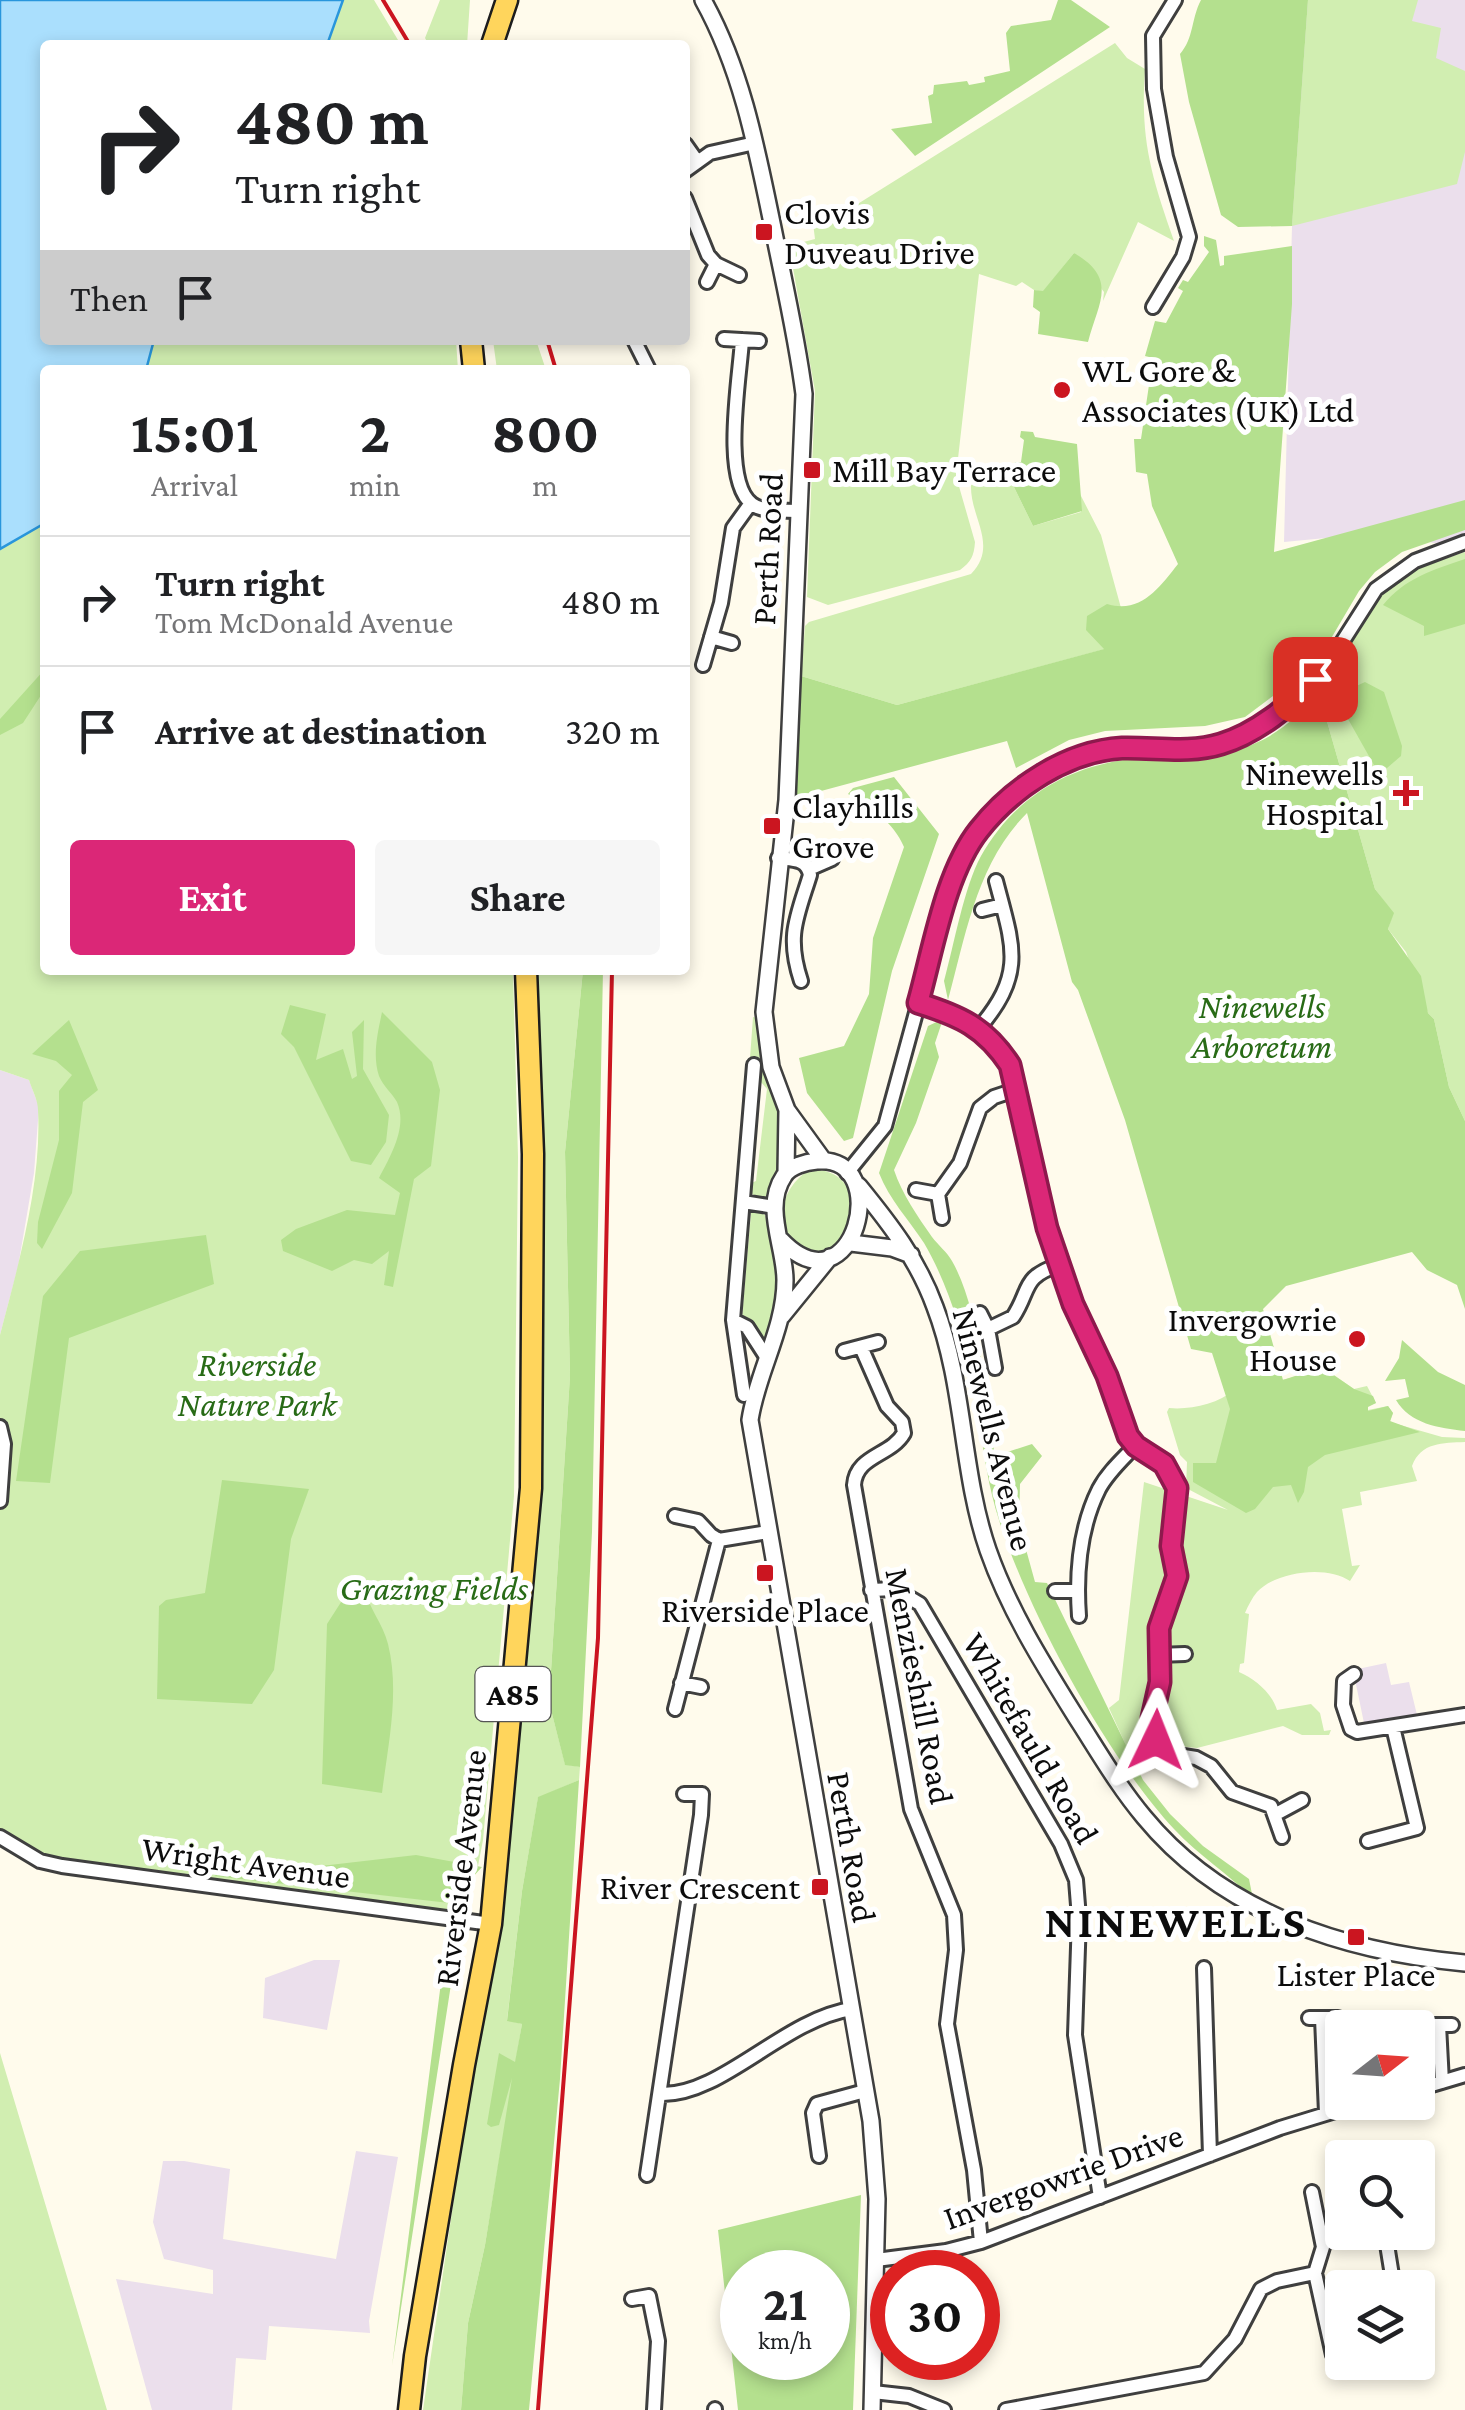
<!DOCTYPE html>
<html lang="en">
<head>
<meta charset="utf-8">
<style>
  :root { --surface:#fff; --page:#f6f6f6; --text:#202124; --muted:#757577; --line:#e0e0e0; --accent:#db2777 }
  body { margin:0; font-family:"Crimson Pro",serif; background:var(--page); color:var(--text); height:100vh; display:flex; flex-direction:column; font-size:38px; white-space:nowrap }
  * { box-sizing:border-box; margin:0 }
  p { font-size:32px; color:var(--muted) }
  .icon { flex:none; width:55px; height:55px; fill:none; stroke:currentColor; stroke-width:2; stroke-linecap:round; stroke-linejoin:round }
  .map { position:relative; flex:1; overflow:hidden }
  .panel { position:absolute; left:40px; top:365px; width:650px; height:610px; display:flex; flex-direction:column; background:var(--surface); border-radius:10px; box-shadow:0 5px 15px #0003 }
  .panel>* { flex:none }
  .hud { position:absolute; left:40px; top:40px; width:650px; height:305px; border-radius:10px; box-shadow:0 5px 15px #0003; background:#fff; color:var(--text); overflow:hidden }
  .needle { width:65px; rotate:73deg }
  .fabs { position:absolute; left:1325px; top:2010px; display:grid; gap:20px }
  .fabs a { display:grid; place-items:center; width:110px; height:110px; border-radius:10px; background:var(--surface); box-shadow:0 5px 15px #0003; font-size:50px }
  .speed { position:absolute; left:720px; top:2250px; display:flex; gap:20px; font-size:50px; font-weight:700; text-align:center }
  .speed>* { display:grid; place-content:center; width:130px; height:130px; border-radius:50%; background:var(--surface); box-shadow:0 5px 15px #0003; line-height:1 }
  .speed small { font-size:25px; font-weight:400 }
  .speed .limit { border:15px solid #d22; background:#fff; color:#111 }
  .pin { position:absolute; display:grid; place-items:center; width:85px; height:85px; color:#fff; margin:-42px; border-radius:20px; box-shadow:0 5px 15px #0006 }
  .me { position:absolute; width:110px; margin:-55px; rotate:2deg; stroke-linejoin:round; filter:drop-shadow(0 0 8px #0008) }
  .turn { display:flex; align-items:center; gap:35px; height:210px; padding:0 30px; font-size:45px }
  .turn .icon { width:130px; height:130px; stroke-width:2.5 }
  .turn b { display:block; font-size:70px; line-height:85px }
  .then { display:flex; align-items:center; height:95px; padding:0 30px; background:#0003; gap:20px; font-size:38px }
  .eta { display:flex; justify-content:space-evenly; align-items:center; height:170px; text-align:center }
  .eta b { font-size:60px; font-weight:700; line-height:70px }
  .action { display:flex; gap:20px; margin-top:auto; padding:20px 30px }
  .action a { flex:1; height:115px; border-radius:10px; background:var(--accent); color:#fff; font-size:40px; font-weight:700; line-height:115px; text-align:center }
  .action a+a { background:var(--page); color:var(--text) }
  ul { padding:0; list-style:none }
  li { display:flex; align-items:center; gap:30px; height:130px; padding:0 30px; border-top:2px solid var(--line) }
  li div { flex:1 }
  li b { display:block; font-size:38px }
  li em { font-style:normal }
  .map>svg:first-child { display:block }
  .industrial { fill:#ebdfec }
  .green { fill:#d1eeb1 }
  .forest { fill:#b4e08e; fill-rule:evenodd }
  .water { fill:#aadffd; stroke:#2996dc; stroke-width:2.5 }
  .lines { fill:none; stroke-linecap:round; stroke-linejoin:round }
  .minor-casing { stroke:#3f3f3f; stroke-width:18 }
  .tertiary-casing { stroke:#3f3f3f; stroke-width:20 }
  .primary-casing { stroke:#1d1d1d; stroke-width:25 }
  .minor { stroke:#fff; stroke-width:12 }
  .tertiary { stroke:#fff; stroke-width:15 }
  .primary { stroke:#ffd55c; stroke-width:20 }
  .rail { stroke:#cb1520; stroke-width:4 }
  .route-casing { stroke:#8e194d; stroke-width:25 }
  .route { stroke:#db2777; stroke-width:18 }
  .poi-dot { fill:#cb1520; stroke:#fff; stroke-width:4 }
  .labels { text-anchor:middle; stroke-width:10; stroke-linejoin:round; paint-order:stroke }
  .shield { fill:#fff; stroke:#555; stroke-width:2.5 }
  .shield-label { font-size:32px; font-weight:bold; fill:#0c0c0c }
  .poi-label { font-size:35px; fill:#0c0c0c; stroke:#fff; text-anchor:start }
  .street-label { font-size:35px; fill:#0c0c0c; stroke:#fff }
  .park-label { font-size:35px; font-style:italic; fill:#286b16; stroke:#fff }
  .district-label { font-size:45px; font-weight:bold; letter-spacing:2.5px; fill:#0c0c0c; stroke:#fff }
</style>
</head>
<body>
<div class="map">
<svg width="1465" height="2410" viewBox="0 0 1465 2410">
  <rect width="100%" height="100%" fill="#fffbec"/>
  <!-- industrial -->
  <path class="industrial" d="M1308,0h157v535l-25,9 -62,-11 -94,9 8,-316z
    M0,1070l29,10 10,27 -5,66 -16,94 -18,68z
    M1386,1663l5,22 18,-3 8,33 -53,8 -11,-53z
    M314,1960h26l-13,70 -64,-12 2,-40z
    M356,2151l42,6 -29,164 1,12 -101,-7 -3,34 -30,-2 -4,52h-80l-36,-131 97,15v-24l-49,-11 -11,-37 10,-61h21l46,8 -7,70 113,20z"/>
  <!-- green -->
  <path class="green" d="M0,0h374l27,45h-356v295h411l2,30h-413v600h468l5,187 -4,339 -31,344 -5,26 -20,54 -396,-54 -62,-29v-502c18,-69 42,-153 38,-225 0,-10 -6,-20 -9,-30l-29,-10z
    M440,0h30l-3,45h-38l-4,-7z
    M1308,0h110l-6,21 29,7 -5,30 29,13v81l-8,32 -165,42z
    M1115,43l12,15 18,11c-5,71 6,106 29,172l-36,-19 -35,79 1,-9 -30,-39 -31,39 -9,-2 -12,-8 -6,4 -37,-12 -23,202 19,66c-1,14 -4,20 -15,28l-132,35 -21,-8 8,-206 -24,-134 1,-12 23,-6 -2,-16 35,-13z
    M493,340h43l10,30h-49z
    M994,480l5,5 12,-4 22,45 48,-14 -1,-18 21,41 20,73 -16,41 -208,56 -96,-29 4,-50 4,-4 162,-48c28,-29 -1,-56 0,-89l6,-4z
    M1465,552v569l-16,-34 -15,-68 -6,-6 -22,-61 -18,-23 5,-16 -18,-24 -55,-192c22,-42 42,-97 86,-122 18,-10 39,-16 59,-23z
    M533,970h50l-18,182 5,224 -21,326 16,62 15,3 -1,13 -41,18 -16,93 -15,129 15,4 -37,221 -17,78 -7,87h-38l48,-328 65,-593 6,-128 -3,-251z
    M753,1017l4,1 7,48 15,42 2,23 -2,28 -10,37c-10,3 -14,2 -20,-6v-6l7,-3 11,-92 -7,-8v-16l-4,-6 -6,-1z
    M811,1169c79,3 27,121 -18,72 -22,-24 -6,-59 18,-72z
    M758,1211l7,4c12,53 16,72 0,126l-23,-24 9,-104z
    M1322,1367l32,22 13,-3 9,17 -8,3v4l20,-4 5,7 -3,9 52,15 23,1v4c-22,1 -44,0 -53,24l5,15 -57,11 2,13 -20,4 10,57 8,-1 -10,16c-23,-16 -73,-10 -93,11 -5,6 -9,14 -12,21l4,1 -5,49 -4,1 -1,8c16,7 33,21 38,38l34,-6 9,9 4,18 7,-1 -2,5h-27l-19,-9 -86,22 -18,-2 -11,-12 -31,6 -8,12 -20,-44 10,-8 25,-218 84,28 -42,-22 1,-26 -7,-7 -13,-43 2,-4c21,2 49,-4 65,-18l66,-14z
    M0,2053l107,357h-107z"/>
  <!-- forest -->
  <path class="forest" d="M1058,0h13l39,27 -195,129 -24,-27 41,-6 -4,-27 5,-2 1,-9 33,-4 2,4 16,-3 -1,-5 26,-6 -4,-38 5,-7 40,-6z
    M1201,0h107l-16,226 -54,1 -17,-12 -32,-113 -9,-48c14,-16 11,-35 21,-54z
    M1204,236l12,4 4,26 4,-1v-9l68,-10v58l-18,248 191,-52v30l-63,22 -27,20 -16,19 -43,73 -71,53 -40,9 -100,5 -36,9 -53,28 -9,-27 -212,57 6,-122 96,29 207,-56 -18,-19 1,-14 20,-12c34,10 52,-16 71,-40l-26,-58 -5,-32 -11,-2 -2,-33h7l12,-81 -8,-2 10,-35 11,2 17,-32 -5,-3 5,-8 5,2 21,-30 -5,-6z
    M1074,253c45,26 24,50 14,89l-50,-8 2,-22 -7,-5 1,-17 9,1z
    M1021,431l12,1 2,5 42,7 5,67 -49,15 -22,-45 4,-19h6l3,-22 -4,-3z
    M1465,559v65l-41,12v-10l-41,-21c22,-27 50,-35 82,-46z
    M45,669v20l-22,34 -23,12v-16z
    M1365,682l19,10 18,54 -1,10 -14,12 -13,-3 -39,-69z
    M1320,697l55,192 19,24 -6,16 33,47 7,37 6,6 15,68 16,34v188l-8,-24 -30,-15 -15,-18 -126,34 -23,23 20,71 39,-13 32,22 19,7 3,7 -8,4v4l20,-5 5,7 -3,8 30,11 -95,23 -17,12 -4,25 -6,11 -7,-18 -18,2 -18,22 -9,4 -53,-31v-19h23l14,-54 -18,-56 -21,-4 -66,-229 -47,-130 -6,-8 -45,-169c-50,50 -61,121 -79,187l-4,-19c10,-36 20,-94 37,-125 35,-62 94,-94 163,-98 38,-3 78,1 114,-16 22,-9 43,-31 62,-45z
    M894,777l45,57 -47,137 -39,167 -9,3 -37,-48 -8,-35 45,-12 25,-52 4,-56 31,-91c-11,-26 -33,-39 -56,-53l5,-6z
    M583,970h20l-11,562 -12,235 -15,-2 -16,-63 21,-326 -5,-224z
    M290,1005l36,9 -10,46 27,-11 9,30 5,-3 -5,-44 12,-12 -1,49 26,46 -3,27 -15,23 -20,-4 -57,-114 -13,-13z
    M382,1012l50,50 8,28 -9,76 -17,13 -21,108 -9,-2 5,-34 -17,13 -18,-4 -22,11 -49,-20 -2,-11 15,-11 51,-19 48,5 5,-22 -21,-15c11,-21 29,-51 18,-76 -5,-9 -14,-16 -18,-26 -7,-21 -1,-44 3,-64z
    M943,1019l-8,24 4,14 -23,66 -22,47c8,24 24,47 38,67 6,8 15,15 20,24 28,49 34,139 43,195l37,-12 10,12 -22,28 -1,40 16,58 12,1 96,197 27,34 33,32 46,33 4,20c-24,-25 -55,-44 -79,-70 -67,-72 -145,-215 -175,-309 -21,-65 -19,-136 -42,-200 -8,-26 -19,-53 -33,-77 -15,-23 -35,-44 -45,-70l49,-147z
    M69,1020l29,70 -15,12 -11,91 -30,56 -5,-6 1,-21 21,-82v-49l13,-16 -16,-14 -24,-7z
    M206,1235l8,49 -145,54 -19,145 -34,-2 27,-185 37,-45z
    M1402,1340l36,32 27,13v46c-26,-3 -55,-7 -69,-31l13,-3 -4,-18 -20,2 14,-23z
    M222,1480l87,9 -18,50 -17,131 -22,34 -95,-5 2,-93 7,-6 39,-7z
    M352,1585l12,1c4,22 19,37 24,58 12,48 0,101 -6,149l-60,-9 5,-160z
    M579,1780l-19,299 -31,331h-68l7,-87 17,-78 27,-167 -13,47 -8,2 -4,-3 12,-71 16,9 7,-38 -15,-3 15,-130 16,-94z
    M416,1855l66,12 -33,36 -235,-27 19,-10 36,6z
    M445,1951l11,1 -64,414z
    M861,2195l-8,215h-115l-20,-180zM742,2272h86v86h-86z"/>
  <!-- water -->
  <path class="water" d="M0,0h343l-16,45h-282v295h109l-8,30h-101v153l-45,26z"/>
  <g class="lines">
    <!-- minor casing -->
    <g class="minor-casing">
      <path id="minor" d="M685,144l12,17
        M685,171l25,-18 45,-10
        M685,198l23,57 8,9 23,11
        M707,282l9,-18
        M1153,307l30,-50 6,-20 -23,-80 -12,-68 -1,-53 22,-36
        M724,339l35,2
        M634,340l15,30
        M742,340c-2,36 -21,141 10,164 12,9 33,6 47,7
        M711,637l21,6
        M703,665l18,-62 12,-75 18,-25
        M778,858c14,2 29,0 32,17 -13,42 -24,61 -9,106
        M809,869l23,-10
        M982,910l20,-5
        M918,1003c42,13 67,24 92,62l37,163 26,75 34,73 21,60 7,10 29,19 13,23 -6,57 6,31 -18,52 1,54 -8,36 4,22 9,13 31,5 15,8 21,26 39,14 11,31
        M979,1028c47,-55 34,-82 17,-147
        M847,1173l38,-47 67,-245 26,-49 35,-37 37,-25 38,-16 32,-6 52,2 46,-5 32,-12 59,-48 16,-16 51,-80 39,-28 50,-19
        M916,1190l22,4 4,24
        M938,1194l22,-31 20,-55 14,-11 24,-8
        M743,1202l32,5
        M980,1313l8,16 7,39
        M733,1320l14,7 20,31
        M988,1329l25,-12c18,-27 8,-40 46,-52
        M861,1347l26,59 15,16 2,11c-13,23 -48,22 -50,52l57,324 43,106 2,35 -9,74 27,146 7,72
        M844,1351l34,-9
        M744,1395l-11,-75 21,-255
        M0,1427l4,17 -4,57
        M719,1540l49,-8
        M871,1590l24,-1 25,15 141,240 15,36 3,38 -4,117 25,162
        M1055,1591h22
        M1079,1616c-3,-42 1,-89 20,-127 9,-17 24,-30 36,-43
        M1158,1655l27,-1
        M1354,1674l-10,7 -1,24 8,24 6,3 108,-17
        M681,1683l20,4
        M675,1709l44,-169 -8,-5 -13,-14 -23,-5
        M1276,1814l26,-14
        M0,1837l40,24 22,5 429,58
        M1368,1841l49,-13 -24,-101
        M1204,1968l6,187
        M1309,2018h29
        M1322,2018l4,95
        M1426,2025h26
        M1439,2025l3,57
        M1418,2089l47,-14
        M661,2094c60,2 122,-74 190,-85
        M819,2156l-6,-43 4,-9 48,-13
        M647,2175l54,-360 1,-21h-18
        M1312,2192l11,55 -8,26
        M1385,2232l9,56
        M876,2260l70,-9 35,-9 299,-114 85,-26
        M632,2299l17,-3 9,45 -4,69
        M873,2392l36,4 35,14
        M715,2409v1
        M1006,2410l198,-37 31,-34 26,-50 16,-8 38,-8 18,82 9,-2"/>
    </g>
    <!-- tertiary casing -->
    <g class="tertiary-casing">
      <path id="tertiary" d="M703,0c39,70 54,150 70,228 11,55 24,110 31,166l-17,406 -23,212 7,55 16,43 37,51
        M786,1172l1,-62
        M859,1186c31,38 59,74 76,121 30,78 26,165 53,243 21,60 55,114 88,167 22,34 42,69 68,100 79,96 201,135 321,146
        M781,1240c73,76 114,-86 36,-79 -11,1 -27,5 -33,15 -21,31 1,71 1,104 0,49 -28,92 -35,140l121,701 6,78 -5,211
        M851,1243l41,5 19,7
        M782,1316l48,-59"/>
    </g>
    <!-- primary casing -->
    <g class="primary-casing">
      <path id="primary" d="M492,45l15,-45
        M471,340l3,30
        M409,2410l6,-54 49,-291 27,-141 40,-436 2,-334 -7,-184"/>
    </g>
    <!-- minor -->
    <use href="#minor" class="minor"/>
    <!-- tertiary -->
    <use href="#tertiary" class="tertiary"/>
    <!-- primary -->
    <use href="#primary" class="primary"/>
    <!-- rail -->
    <path class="rail" d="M383,0l27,45
      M547,340l9,30
      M538,2410l60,-772 14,-668"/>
  </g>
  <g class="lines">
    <!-- route casing -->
    <g class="route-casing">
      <path id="route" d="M1156,1740l-4,-22 8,-36 -1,-54 18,-52 -6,-30 6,-58 -13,-24 -28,-18 -8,-10 -21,-60 -34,-72 -26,-76 -37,-163c-25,-38 -50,-49 -92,-62 15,-53 27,-130 61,-173 33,-42 88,-79 143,-82 33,-1 67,6 99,-4 34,-10 71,-39 94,-65"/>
    </g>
    <!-- route -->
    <use href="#route" class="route"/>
  </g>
  <!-- markers -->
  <g class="poi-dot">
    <rect x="754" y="222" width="20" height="20" rx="5"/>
    <circle cx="1062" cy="390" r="10"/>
    <rect x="802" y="460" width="20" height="20" rx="5"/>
    <path d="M1401 778h10v10h10v10h-10v10h-10v-10h-10v-10h10z"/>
    <rect x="762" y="816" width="20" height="20" rx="5"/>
    <circle cx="1357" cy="1339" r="10"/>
    <rect x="755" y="1563" width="20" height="20" rx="5"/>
    <rect x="810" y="1877" width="20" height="20" rx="5"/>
    <rect x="1346" y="1927" width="20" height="20" rx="5"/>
  </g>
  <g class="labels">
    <!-- shield labels -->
    <rect class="shield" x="475.5" y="1667" width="75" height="54" rx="8"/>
    <g class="shield-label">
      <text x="513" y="1705">A85</text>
    </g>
    <!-- poi labels -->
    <g class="poi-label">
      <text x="784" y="224">Clovis<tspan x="784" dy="40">Duveau Drive</tspan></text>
      <text x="1082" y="382">WL Gore &amp;<tspan x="1082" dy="40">Associates (UK) Ltd</tspan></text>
      <text x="832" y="482">Mill Bay Terrace</text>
      <text x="1384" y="785" text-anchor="end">Ninewells<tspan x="1384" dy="40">Hospital</tspan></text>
      <text x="792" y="818">Clayhills<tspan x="792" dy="40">Grove</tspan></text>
      <text x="1337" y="1331" text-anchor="end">Invergowrie<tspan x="1337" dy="40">House</tspan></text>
      <text x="765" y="1622" text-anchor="middle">Riverside Place</text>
      <text x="800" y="1899" text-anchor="end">River Crescent</text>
      <text x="1356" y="1986" text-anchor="middle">Lister Place</text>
    </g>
    <!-- street labels -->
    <g class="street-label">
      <text transform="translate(767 549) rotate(-87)" y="12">Perth Road</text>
      <text transform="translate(994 1429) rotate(76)" y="12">Ninewells Avenue</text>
      <text transform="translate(920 1686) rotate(79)" y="12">Menzieshill Road</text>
      <text transform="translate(1031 1738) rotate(60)" y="12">Whitefauld Road</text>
      <text transform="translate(852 1847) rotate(80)" y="12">Perth Road</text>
      <text transform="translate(246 1862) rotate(8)" y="12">Wright Avenue</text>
      <text transform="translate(460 1868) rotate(-83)" y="12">Riverside Avenue</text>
      <text transform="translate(1063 2176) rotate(-20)" y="12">Invergowrie Drive</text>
    </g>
    <!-- park labels -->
    <g class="park-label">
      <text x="1262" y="1018">Ninewells<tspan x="1262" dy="40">Arboretum</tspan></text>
      <text x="257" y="1376">Riverside<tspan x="257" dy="40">Nature Park</tspan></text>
      <text x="434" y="1600">Grazing Fields</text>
    </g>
    <!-- district labels -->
    <g class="district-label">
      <text x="1176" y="1937">NINEWELLS</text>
    </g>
  </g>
</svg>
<div class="fabs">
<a><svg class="needle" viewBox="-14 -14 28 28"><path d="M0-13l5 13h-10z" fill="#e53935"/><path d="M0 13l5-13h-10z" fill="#757577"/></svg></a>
<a><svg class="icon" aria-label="search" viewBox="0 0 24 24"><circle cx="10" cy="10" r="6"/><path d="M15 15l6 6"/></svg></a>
<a><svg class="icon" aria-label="layers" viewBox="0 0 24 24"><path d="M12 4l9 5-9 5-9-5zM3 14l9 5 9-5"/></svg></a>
</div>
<div class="speed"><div>21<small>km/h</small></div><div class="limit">30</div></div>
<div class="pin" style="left:1315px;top:679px;background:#d93025"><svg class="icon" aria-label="arrive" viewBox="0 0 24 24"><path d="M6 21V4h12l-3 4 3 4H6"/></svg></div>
<svg class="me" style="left:1156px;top:1740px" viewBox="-20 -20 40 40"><path d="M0-17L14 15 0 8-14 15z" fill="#db2777" stroke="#fff" stroke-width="4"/></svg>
<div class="hud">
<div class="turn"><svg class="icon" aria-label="right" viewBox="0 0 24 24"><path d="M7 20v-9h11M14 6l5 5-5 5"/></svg><div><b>480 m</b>Turn right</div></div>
<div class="then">Then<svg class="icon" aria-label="arrive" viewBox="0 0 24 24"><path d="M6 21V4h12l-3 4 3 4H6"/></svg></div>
</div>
<section class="panel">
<div class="eta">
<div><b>15:01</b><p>Arrival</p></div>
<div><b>2</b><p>min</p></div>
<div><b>800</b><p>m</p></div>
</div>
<ul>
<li><svg class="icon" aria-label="right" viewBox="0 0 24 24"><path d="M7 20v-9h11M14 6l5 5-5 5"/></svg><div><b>Turn right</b><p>Tom McDonald Avenue</p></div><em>480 m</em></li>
<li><svg class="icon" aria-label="arrive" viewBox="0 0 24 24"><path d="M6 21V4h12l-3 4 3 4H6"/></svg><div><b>Arrive at destination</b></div><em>320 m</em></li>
</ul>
<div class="action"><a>Exit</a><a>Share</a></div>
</section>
</div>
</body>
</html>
